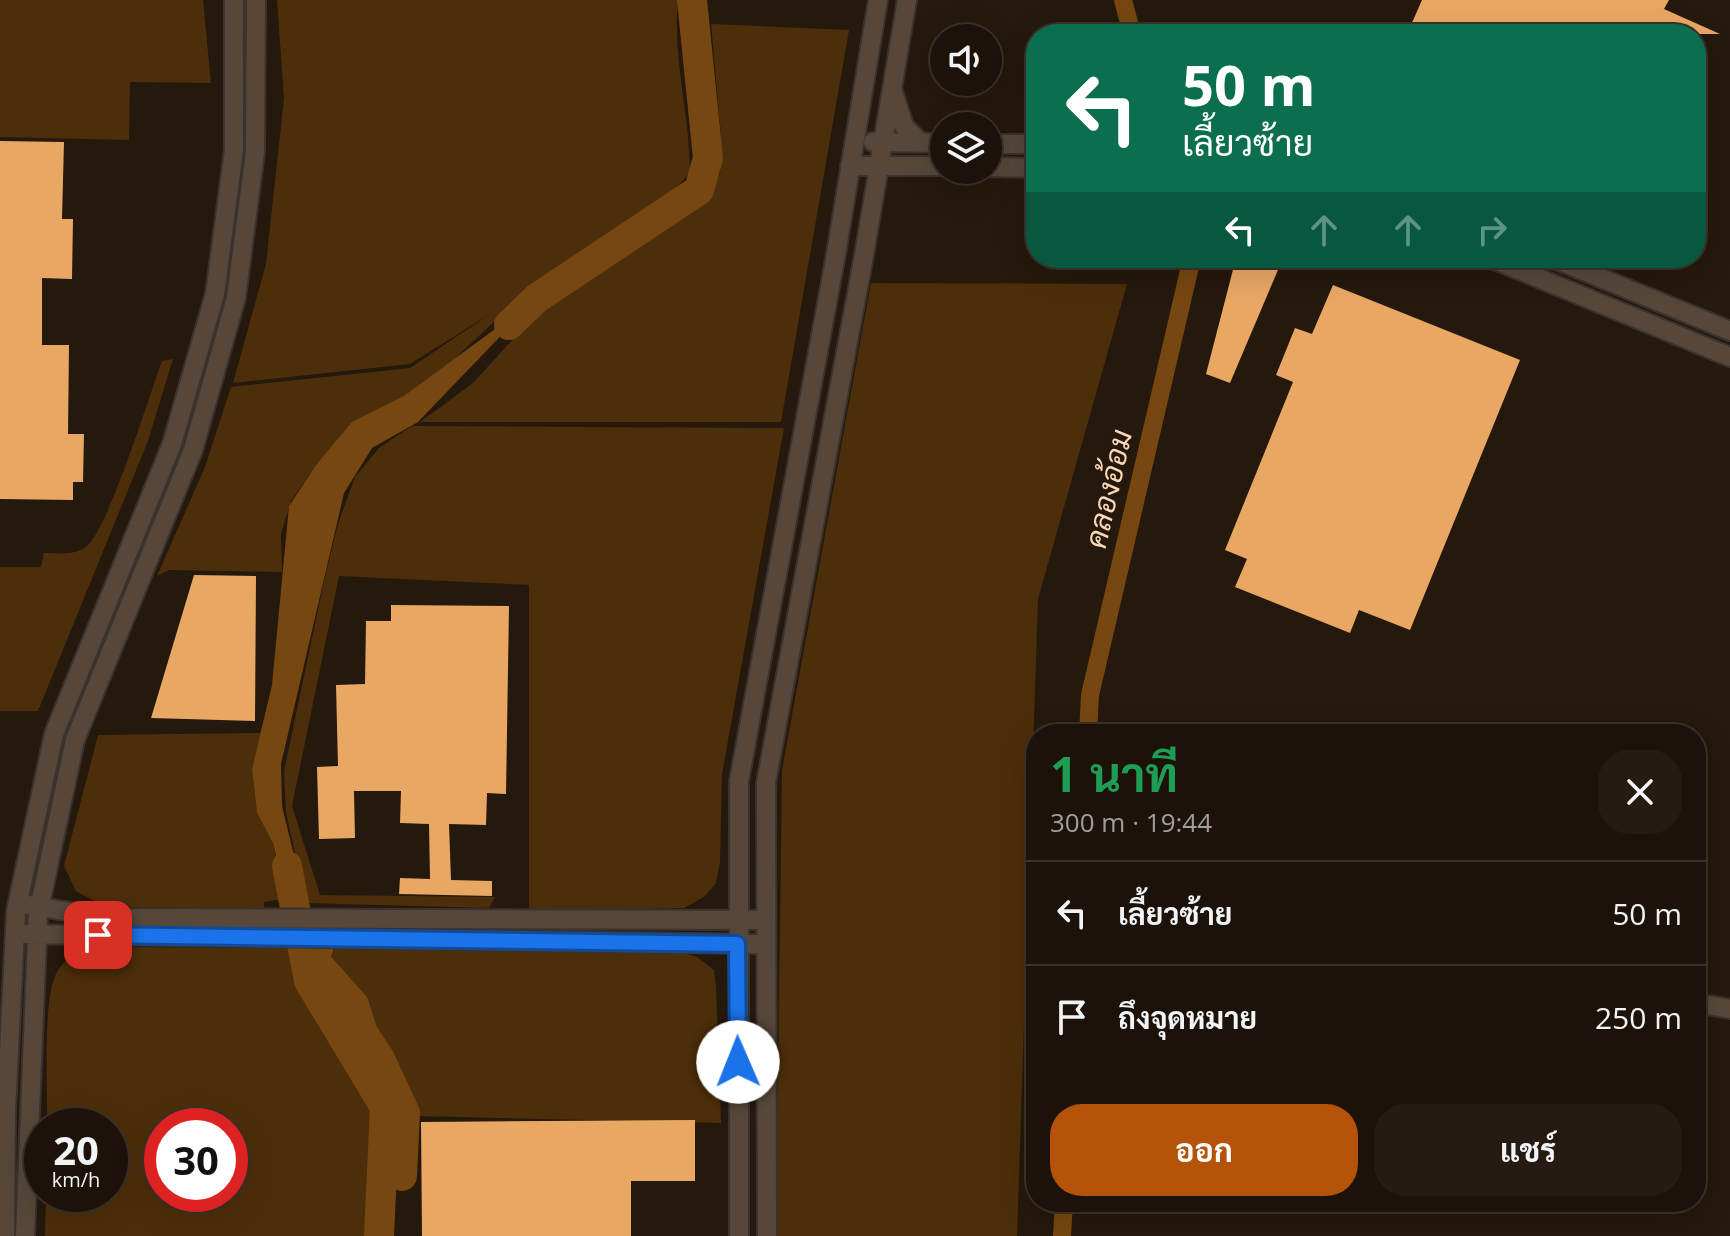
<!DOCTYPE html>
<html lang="th">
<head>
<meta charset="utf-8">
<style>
  :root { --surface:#1c1209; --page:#251b12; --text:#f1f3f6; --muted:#a09e9c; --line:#3a322a; --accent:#b45309 }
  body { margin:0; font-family:"Open Sans",Sarabun,sans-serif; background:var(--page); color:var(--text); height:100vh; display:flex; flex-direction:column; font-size:30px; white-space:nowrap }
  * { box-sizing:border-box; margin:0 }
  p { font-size:26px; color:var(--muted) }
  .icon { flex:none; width:44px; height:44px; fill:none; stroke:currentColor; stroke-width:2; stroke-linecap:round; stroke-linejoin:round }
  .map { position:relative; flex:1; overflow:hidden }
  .panel { position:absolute; left:1026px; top:724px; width:680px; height:488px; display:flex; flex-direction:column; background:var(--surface); border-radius:32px; box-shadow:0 8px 32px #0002,0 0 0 2px var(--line) }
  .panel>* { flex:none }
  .hud { position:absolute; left:1026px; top:24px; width:680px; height:244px; border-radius:32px; box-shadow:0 8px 32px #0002,0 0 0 2px var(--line); background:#0b6e4f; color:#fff; overflow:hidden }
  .tools { position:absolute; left:930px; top:24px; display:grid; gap:16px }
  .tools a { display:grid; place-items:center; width:72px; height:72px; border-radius:50%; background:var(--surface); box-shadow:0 8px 32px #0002,0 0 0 2px var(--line); font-size:40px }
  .speed { position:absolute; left:24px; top:1108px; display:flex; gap:16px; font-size:40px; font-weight:700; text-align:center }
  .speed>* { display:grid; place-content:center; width:104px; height:104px; border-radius:50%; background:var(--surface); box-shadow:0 8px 32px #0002,0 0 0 2px var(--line); line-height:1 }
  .speed small { font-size:20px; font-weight:400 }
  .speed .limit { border:12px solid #d22; background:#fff; color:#111 }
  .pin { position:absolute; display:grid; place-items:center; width:68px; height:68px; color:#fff; margin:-34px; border-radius:16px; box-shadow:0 4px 12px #0006 }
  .me { position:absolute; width:88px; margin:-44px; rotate:359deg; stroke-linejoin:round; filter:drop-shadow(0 0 6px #0008) }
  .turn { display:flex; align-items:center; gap:28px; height:168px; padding:0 24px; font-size:36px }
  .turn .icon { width:104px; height:104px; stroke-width:2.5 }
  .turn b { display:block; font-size:56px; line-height:68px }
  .lanes { display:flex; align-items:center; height:76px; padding:0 24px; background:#0003; justify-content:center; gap:40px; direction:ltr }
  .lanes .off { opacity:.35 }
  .round { display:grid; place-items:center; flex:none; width:84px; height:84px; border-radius:32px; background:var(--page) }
  .head { display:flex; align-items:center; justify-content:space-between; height:136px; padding:0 24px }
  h1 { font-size:48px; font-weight:700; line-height:60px; color:#1e9e55 }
  .primary-button { display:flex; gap:16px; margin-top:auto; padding:16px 24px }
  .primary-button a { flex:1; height:92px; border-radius:32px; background:var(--accent); color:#fff; font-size:32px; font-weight:700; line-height:92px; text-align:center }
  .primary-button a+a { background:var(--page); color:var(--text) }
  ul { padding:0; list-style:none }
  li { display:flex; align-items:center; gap:24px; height:104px; padding:0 24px; border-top:2px solid var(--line) }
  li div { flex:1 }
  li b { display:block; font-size:30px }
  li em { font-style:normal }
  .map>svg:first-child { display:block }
  .green { fill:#4d2e0a; fill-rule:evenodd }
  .water { fill:#764710 }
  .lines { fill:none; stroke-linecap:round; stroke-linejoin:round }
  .canal { stroke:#764710; stroke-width:18 }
  .river { stroke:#764710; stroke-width:30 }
  .building { fill:#e9a764 }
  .street-casing { stroke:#3b322d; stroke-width:22 }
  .street { stroke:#56473a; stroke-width:18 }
  .route-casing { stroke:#114b97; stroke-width:20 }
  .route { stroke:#1a73e8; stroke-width:14 }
  .labels { text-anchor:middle; stroke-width:8; stroke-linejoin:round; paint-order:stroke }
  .water-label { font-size:30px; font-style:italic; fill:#fbd8b8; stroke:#25180c }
</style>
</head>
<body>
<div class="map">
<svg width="1730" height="1236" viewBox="0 0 1730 1236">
  <rect width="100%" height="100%" fill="#25180c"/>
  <!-- green -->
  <path class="green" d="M0,0h203l8,83 -81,-1 -1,58 -129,-3z
    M277,0h401c-6,56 12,115 12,173l-16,17 -141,95 -85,80 -132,100 -25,36 -10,33 1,38 -113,-2 -12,6 48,-109 26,-80 179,-19 80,-54 -80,50 -177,19 33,-119 18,-166z
    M711,24l138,6 -68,392h-361l53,-39 76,-83 148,-91 23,-35 1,-39z
    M871,283l256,1 -89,315 -21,637h-241l6,-466z
    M173,359l-25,82 -110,270h-38v-144h41l3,-14c13,0 32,3 43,-7 22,-19 62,-150 75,-185z
    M412,426l372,2 -62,346 -2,88 -4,21 -12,14 -20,11 -155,3v-326l-190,-9 -47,230 28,89 175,2 -6,11 -183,-5 -20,-90 -2,-42 40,-190 14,-57 17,-47 24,-29z
    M261,733l-9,36 5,44 16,30 10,56 -19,3v6l-159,-1 -29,-16 -12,-25 34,-131z
    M97,947l193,1 3,30 82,126 -2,132h-328l1,-42h64v-68h-63c1,-36 -5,-123 9,-152 8,-17 24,-21 41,-27zM230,1126v68h-68v-68z
    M320,948l355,2 22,7 17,13 2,17 5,136 -306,-7 -21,-26 -14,-31 -17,-26 -9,-28 -38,-44z"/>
  <!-- water -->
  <path class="water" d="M537,298l-119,124 -46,26 -28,45 -63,271 1,42 24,99h-25v-29l-8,-33 -16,-30 -5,-44 20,-84 17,-179 27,-41 36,-43 52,-26z"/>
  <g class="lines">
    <!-- canal -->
    <path class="canal" d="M1123,0l9,34
      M1088,734l2,-39 102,-437
      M1062,1236l2,-34"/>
    <!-- river -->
    <path class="river" d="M509,325l28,-27 162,-108 9,-32 -16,-158
      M287,866l22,115 76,126 -6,129
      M318,949l-5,10 41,46 9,28 17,26 25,54 -3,63"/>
  </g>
  <!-- building -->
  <path class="building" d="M1422,0h247l-5,9 56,25h-313z
    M0,141l64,1 -2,77h11l-1,60 -30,-1v67h27l-1,89h16l-1,48h-10v18l-73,-1z
    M1236,258h47l-53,125 -24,-9z
    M1333,285l187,75 -110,270 -51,-20 -9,23 -115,-46 12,-28 -22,-9 68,-168 -17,-7 19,-47 17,6z
    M194,575l62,1 -1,145 -104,-3z
    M391,605l118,1 -3,188 -19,-1 -1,32 -37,-1 2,56 41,1v15l-93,-2 1,-16 30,1 -1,-55 -29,-1 1,-32h-47l1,47 -36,1 -2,-72 21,-1 -2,-81 29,-1 1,-63h25z
    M695,1120v61h-64v55h-209l-1,-114z"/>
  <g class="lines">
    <!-- street casing -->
    <g class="street-casing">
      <path id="street" d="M893,92l11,34 17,17
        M873,142l71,1
        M988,144h48
        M850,166h94
        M988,167l48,1
        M1490,258l240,99
        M1552,258l178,73
        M29,905l76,13 661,2
        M26,934l740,10
        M1696,1003l34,6
        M5,1236l1,-125 10,-200 38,-177 118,-290 43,-150 19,-144v-150
        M25,1236l13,-322 37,-174 118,-290 43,-152 19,-146 1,-152
        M739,1236v-455l97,-527 42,-254
        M767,1236l-1,-453 98,-528 43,-255"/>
    </g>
    <!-- street -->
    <use href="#street" class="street"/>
  </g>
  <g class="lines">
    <!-- route casing -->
    <g class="route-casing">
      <path id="route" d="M98,935l639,9 1,118"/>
    </g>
    <!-- route -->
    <use href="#route" class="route"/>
  </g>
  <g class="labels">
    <!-- water labels -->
    <g class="water-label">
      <text transform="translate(1109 489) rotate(-77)" y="10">คลองอ้อม</text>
    </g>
  </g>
</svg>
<div class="tools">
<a><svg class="icon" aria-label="sound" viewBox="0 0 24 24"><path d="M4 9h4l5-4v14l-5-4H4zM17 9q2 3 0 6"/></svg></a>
<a><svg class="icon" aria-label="layers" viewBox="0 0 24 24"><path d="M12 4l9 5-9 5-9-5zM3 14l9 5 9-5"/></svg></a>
</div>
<div class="speed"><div>20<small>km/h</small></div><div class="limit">30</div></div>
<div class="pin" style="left:98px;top:935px;background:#d93025"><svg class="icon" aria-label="arrive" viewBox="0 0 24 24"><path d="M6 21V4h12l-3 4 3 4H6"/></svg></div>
<svg class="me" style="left:738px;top:1062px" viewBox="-20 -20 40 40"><circle r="19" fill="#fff"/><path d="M0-13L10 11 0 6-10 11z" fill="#1a73e8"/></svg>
<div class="hud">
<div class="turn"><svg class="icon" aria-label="left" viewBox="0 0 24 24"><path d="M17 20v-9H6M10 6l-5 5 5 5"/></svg><div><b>50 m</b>เลี้ยวซ้าย</div></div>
<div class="lanes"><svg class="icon" aria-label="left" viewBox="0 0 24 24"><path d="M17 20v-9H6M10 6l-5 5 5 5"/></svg><svg class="icon off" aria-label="ahead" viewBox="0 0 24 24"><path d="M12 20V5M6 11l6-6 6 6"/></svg><svg class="icon off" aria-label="ahead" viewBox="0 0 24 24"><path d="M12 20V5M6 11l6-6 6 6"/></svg><svg class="icon off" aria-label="right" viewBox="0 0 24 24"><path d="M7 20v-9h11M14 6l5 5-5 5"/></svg></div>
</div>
<section class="panel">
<div class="head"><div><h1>1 นาที</h1><p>300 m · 19:44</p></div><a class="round"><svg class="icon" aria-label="close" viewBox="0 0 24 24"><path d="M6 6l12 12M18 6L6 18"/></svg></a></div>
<ul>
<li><svg class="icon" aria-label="left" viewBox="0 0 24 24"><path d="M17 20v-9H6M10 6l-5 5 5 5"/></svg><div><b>เลี้ยวซ้าย</b></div><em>50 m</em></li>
<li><svg class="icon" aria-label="arrive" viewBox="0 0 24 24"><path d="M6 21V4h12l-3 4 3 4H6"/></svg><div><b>ถึงจุดหมาย</b></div><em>250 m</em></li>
</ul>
<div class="primary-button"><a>ออก</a><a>แชร์</a></div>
</section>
</div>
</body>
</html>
